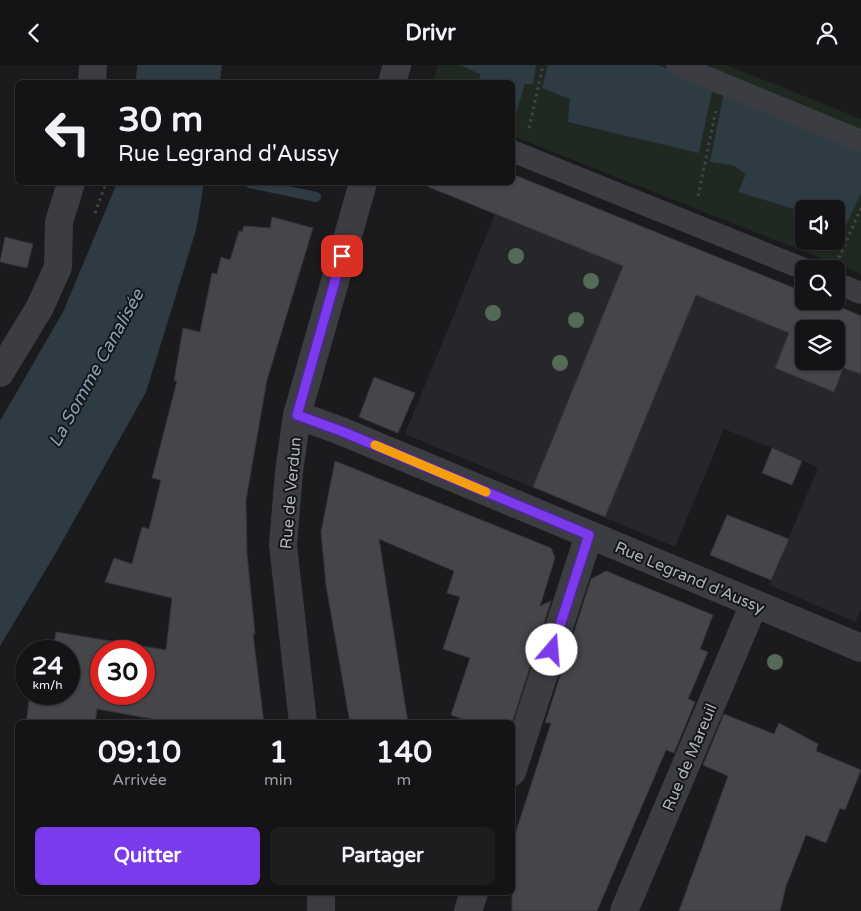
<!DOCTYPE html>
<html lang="fr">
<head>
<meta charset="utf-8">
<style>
  :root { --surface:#141416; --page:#1d1d1f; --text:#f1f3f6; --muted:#9d9ea1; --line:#333335; --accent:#7c3aed }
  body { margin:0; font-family:"Varela Round",sans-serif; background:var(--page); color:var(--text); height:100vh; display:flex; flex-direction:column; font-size:19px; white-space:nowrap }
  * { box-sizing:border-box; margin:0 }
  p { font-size:16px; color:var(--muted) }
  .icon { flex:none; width:28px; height:28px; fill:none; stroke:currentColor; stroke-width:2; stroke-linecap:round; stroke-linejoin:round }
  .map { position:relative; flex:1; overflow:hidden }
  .panel { position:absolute; left:15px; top:655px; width:500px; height:175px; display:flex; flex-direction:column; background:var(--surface); border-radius:8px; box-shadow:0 1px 4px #0004,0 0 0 1px var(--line) }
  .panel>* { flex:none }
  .banner { position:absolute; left:15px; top:15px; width:500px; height:105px; border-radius:8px; box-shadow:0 1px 4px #0004,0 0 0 1px var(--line); background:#141416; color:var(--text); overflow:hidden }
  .fabs { position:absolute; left:795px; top:135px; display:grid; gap:10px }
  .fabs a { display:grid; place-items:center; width:50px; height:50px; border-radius:8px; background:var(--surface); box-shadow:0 1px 4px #0004,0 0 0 1px var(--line); font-size:25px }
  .speed { position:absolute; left:15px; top:575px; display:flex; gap:10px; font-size:25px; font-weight:700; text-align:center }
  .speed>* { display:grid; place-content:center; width:65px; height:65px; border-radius:50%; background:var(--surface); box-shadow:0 1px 4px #0004,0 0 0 1px var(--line); line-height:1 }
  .speed small { font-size:12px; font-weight:400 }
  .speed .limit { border:8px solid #d22; background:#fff; color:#111 }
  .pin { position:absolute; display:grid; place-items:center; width:42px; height:42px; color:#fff; margin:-21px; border-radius:10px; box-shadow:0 2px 8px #0006 }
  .me { position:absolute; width:55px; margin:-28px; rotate:18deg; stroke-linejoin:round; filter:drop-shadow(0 0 4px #0008) }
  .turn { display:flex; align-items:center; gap:18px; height:105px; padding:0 20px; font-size:22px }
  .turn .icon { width:65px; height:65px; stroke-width:2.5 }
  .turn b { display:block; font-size:35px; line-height:42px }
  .eta { display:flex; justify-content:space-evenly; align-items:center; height:85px; text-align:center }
  .eta b { font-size:30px; font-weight:700; line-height:35px }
  .primary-button { display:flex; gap:10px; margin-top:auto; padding:10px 20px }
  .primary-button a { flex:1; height:58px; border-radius:8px; background:var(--accent); color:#fff; font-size:20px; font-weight:700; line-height:58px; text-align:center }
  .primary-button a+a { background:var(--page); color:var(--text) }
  header { display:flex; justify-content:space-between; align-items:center; height:65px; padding:0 20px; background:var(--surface); font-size:22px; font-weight:700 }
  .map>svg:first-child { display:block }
  .built { fill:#27272b }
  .green { fill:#202921; fill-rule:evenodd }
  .water { fill:#2f3b43 }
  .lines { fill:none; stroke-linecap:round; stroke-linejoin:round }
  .stream { stroke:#2f3b43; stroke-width:10 }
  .building { fill:#45464a; stroke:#35353a; fill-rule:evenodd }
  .path { stroke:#41444a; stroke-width:3; stroke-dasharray:2.5 4; stroke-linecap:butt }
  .pedestrian { stroke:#3b3d43; stroke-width:22 }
  .minor { stroke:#3b3d43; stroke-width:28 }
  .tertiary { stroke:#3b3d43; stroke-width:28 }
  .tree { fill:#546956 }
  .route-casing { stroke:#51269a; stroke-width:12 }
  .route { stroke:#7c3aed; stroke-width:9 }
  .slow { stroke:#f59e0b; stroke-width:9 }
  .labels { text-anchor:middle; stroke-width:4; stroke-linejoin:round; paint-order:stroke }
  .street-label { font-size:16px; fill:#adb2bd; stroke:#161618 }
  .water-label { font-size:18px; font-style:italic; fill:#83a1ba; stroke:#161618 }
</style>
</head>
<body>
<header><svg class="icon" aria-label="back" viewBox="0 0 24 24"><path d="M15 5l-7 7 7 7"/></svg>Drivr<svg class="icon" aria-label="person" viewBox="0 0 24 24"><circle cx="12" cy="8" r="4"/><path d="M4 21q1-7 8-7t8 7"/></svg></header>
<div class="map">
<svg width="861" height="846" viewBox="0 0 861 846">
  <rect width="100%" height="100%" fill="#1b1b1d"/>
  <!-- built -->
  <path class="built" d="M495,149l309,125v22l57,1v247l-6,13 -86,-37 49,-117 -16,-8 -78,-31 -49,118 -270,-113z"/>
  <!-- green -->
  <path class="green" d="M438,0h289l134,54v155l-348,-138 -1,-53h-79zM804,144h32v32h-32z"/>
  <!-- water -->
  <path class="water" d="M137,0h85l-2,17h-84z
    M460,0h76l-3,19h-8l-10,32 -2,-1 -1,-32 -32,-1v-8z
    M548,0h110l55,21 -14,67 -131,-31 2,-23 -28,-11z
    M724,27l137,57v44l-15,32 -10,-3v-13h-32v3l-66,-20 8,-18 -13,-9 -23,-3z
    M117,118h87l-8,47 -50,162 -92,164 -54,90v-225l63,-109z"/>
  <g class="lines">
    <!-- stream -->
    <path class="stream" d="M250,118l66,14"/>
  </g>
  <!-- building -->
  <path class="building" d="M512,109l292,118v9h22l35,15v58l-18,-6 -9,24 -59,-24 14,-35 -93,-38 -91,222 -72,-30 90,-221 -204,-83h93zM804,264h32v32h-32z
    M272,152l41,11 -46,152 -21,120 1,54 8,80h-2l11,89h-89l-78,-14 -2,14h-69l4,-29h39v-43h-16l3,-19 110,18 6,-52 -67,-16 9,-24 18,6 10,-37 7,2 12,-49 -9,-2 25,-97h-3l9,-53 17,4 12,-59 5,1 4,-17 9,3 9,-29 3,1 2,-6 26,2zM101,586h43v43h-43z
    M5,172l28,7 -6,24 -27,-6z
    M374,312l41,16 -17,40 -39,-16z
    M772,383l30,13 -10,24 -30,-12z
    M335,396l216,87 4,10 -15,48 11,-5 -39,122h-39l-22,-8 19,-57 -27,-9 17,-52 -13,-4 7,-22 -75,-32 29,184h-58l-24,-138 -5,-53z
    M727,450l62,24 -18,41 -61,-25z
    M606,506l107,44 -13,34 8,3 -20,47 7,3 -21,51 -8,-3 -69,161h-85v-67l39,-121h-6l46,-144z
    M724,649l50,20 5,-11 39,21 -2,7 45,19 -16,40 -5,-2 -14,35 -20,-8 -20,51 -6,25h-101l49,-135 -25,-11z"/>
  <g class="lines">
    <!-- path -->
    <path class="path" d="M529,63l14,-63
      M698,131l18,-86
      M95,148l11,-30
      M839,193l22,-50"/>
    <!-- pedestrian -->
    <path class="pedestrian" d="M677,0l184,76
      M512,86l292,118
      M836,218l25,10"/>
    <!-- minor -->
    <path class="minor" d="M92,18l1,-18
      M0,308l40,-66 18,-40 1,-45 12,-39
      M297,350l44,16 520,217
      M512,707l77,-237
      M468,846l6,-18
      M624,846l130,-307"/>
    <!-- tertiary -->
    <path class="tertiary" d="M392,18l5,-18
      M303,658l-20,-178 6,-73 8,-57 66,-232
      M321,828v18"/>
  </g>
  <!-- trees -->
  <g class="tree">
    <circle cx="516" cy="191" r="8"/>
    <circle cx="591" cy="216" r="8"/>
    <circle cx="493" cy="248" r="8"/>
    <circle cx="576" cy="255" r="8"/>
    <circle cx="560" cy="298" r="8"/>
    <circle cx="775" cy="597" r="8"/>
  </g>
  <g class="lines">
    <!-- route casing -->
    <g class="route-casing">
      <path id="route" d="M342,191l-45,159 44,16 248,104 -37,115"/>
    </g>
    <!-- route -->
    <use href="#route" class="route"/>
    <!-- slow -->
    <path class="slow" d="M375,380l111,47"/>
  </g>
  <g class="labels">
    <!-- street labels -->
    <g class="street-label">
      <text transform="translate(290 428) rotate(-85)" y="6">Rue de Verdun</text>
      <text transform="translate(690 512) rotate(23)" y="6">Rue Legrand d'Aussy</text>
      <text transform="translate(689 692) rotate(-67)" y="6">Rue de Mareuil</text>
    </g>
    <!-- water labels -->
    <g class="water-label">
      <text transform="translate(96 303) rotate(-61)" y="6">La Somme Canalisée</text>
    </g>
  </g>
</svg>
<div class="fabs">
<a><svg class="icon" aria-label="sound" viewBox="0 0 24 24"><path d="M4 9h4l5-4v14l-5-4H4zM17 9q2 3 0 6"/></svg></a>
<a><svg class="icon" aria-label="search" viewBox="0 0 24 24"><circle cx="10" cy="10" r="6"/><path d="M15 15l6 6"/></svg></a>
<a><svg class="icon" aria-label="layers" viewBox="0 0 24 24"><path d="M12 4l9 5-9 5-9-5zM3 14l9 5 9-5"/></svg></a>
</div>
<div class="speed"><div>24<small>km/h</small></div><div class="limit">30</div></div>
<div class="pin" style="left:342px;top:191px;background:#d93025"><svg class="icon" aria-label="arrive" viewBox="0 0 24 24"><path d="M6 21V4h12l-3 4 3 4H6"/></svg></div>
<svg class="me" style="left:552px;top:585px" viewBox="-20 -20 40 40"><circle r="19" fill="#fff"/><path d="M0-13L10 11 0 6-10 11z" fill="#7c3aed"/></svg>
<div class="banner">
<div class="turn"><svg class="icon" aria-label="left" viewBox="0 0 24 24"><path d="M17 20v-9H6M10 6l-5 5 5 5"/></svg><div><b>30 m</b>Rue Legrand d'Aussy</div></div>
</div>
<section class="panel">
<div class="eta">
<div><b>09:10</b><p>Arrivée</p></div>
<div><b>1</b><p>min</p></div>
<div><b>140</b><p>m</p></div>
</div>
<div class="primary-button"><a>Quitter</a><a>Partager</a></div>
</section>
</div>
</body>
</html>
